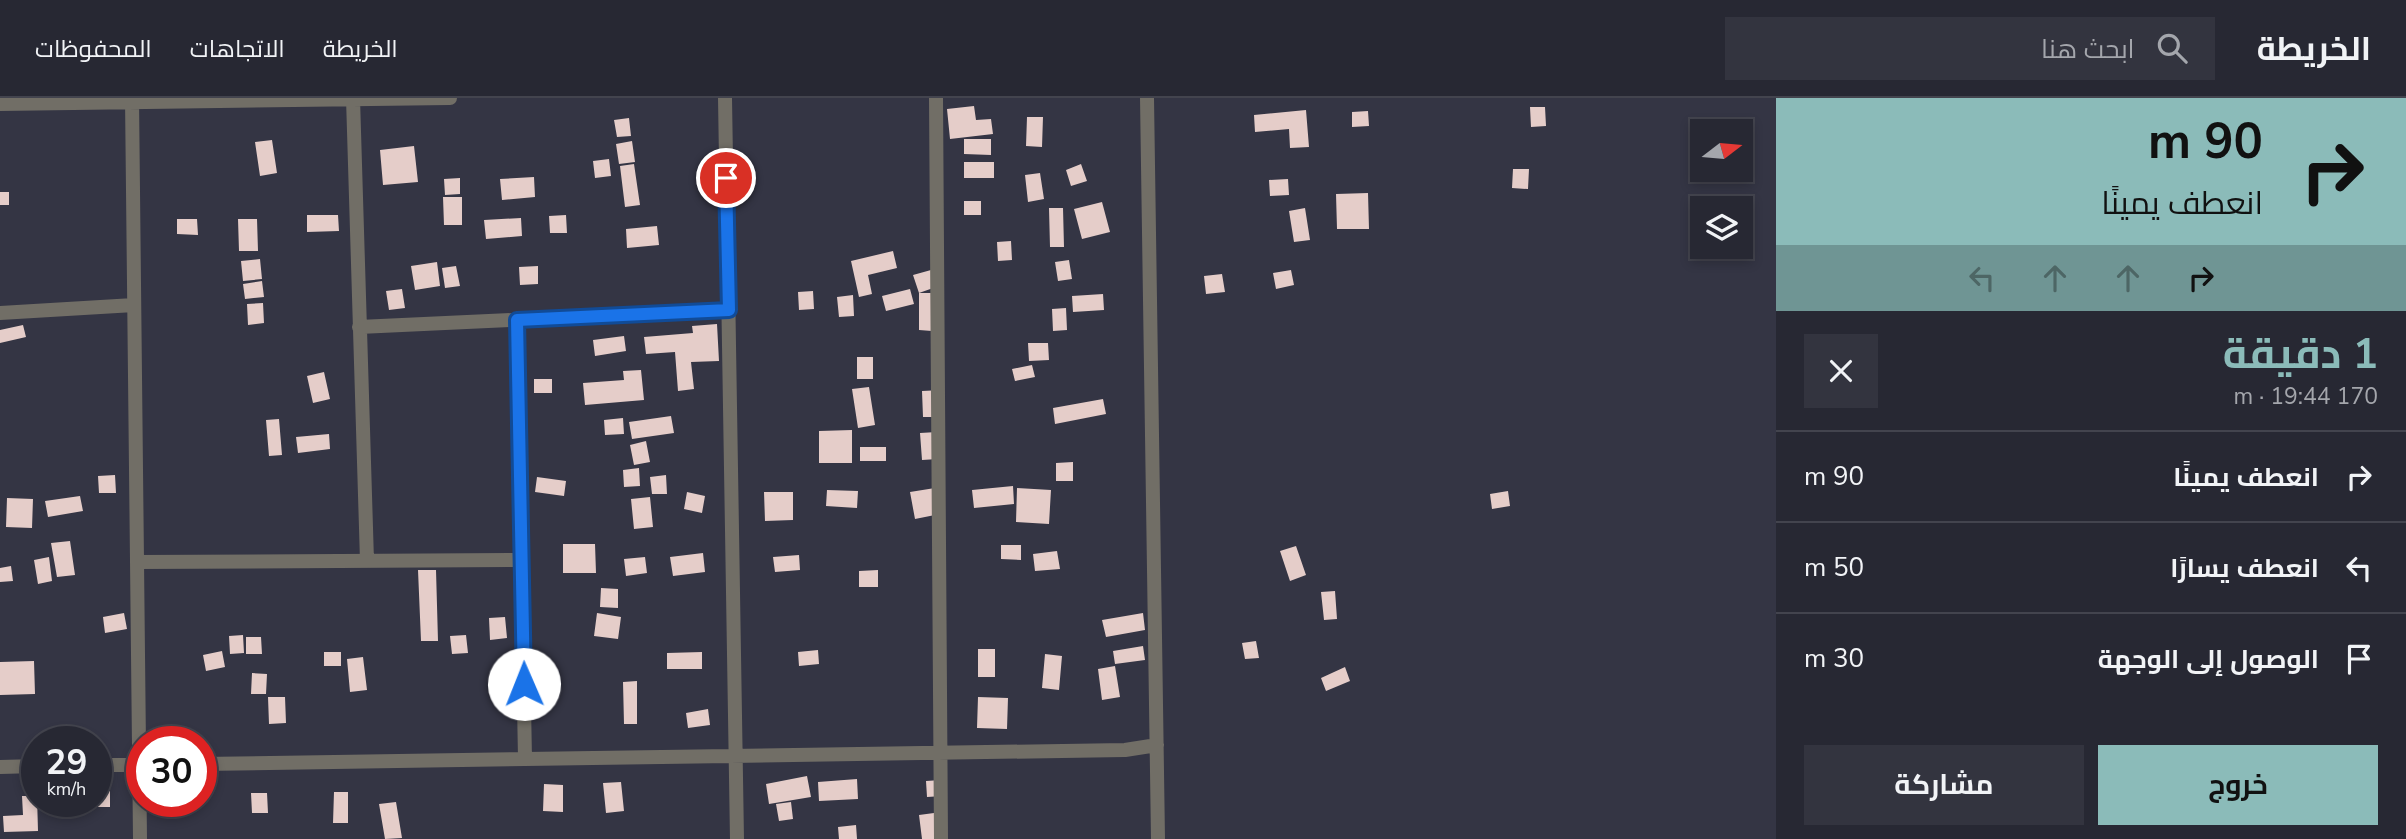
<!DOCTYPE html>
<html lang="ar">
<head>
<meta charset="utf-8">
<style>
  :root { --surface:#272833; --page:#33343f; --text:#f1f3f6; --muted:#a4a6ac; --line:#43444e; --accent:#8bbbb9 }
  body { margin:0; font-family:"Nunito Sans",Cairo,sans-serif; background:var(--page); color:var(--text); direction:rtl; height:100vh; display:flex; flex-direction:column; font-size:26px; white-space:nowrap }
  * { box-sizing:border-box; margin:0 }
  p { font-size:23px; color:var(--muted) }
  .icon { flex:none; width:38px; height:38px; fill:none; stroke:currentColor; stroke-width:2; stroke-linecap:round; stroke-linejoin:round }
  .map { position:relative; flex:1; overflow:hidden; direction:ltr }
  .panel { display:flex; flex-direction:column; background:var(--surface); width:630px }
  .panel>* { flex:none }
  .banner { background:#8bbbb9; color:#111; overflow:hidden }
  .needle { width:46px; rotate:74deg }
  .tools { position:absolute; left:1690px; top:21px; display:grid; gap:14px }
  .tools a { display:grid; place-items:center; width:63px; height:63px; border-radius:0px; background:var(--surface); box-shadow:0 4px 10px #0003,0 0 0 2px var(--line); font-size:35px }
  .speed { position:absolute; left:21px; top:628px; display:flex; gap:14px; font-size:35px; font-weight:700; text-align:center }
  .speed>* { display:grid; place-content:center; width:91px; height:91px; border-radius:50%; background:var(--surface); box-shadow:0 4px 10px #0003,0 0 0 2px var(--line); line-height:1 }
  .speed small { font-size:18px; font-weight:400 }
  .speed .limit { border:10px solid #d22; background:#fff; color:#111 }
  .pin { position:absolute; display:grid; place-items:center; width:60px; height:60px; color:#fff; margin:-30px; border:4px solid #fff; border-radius:50%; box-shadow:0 2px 7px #0007 }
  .me { position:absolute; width:77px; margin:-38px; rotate:359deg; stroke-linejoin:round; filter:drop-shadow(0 0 5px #0008) }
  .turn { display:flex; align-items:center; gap:24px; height:147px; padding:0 28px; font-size:32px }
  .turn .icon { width:91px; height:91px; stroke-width:2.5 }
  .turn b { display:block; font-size:49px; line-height:60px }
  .lanes { display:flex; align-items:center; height:66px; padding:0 28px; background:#0003; justify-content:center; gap:35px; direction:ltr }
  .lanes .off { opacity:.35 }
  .round { display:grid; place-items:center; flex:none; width:74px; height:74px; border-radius:0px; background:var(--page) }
  .overview { display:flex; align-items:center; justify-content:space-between; height:119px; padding:0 28px }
  h1 { font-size:42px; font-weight:700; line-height:52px; color:var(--accent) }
  .cta { display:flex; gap:14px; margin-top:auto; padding:14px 28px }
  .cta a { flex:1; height:80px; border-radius:0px; background:var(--accent); color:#111; font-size:28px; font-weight:700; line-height:80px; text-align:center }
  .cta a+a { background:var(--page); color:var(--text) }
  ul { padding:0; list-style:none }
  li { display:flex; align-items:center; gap:21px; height:91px; padding:0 28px; border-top:2px solid var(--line) }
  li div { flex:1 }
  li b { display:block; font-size:26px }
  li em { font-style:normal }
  header { display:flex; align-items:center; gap:42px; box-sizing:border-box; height:98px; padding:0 35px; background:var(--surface); border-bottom:2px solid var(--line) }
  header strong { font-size:33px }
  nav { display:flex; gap:38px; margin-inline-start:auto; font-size:24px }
  .search { width:490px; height:63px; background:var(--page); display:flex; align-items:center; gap:18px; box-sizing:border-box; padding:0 24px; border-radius:0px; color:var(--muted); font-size:26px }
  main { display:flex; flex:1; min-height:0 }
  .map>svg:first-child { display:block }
  .building { fill:#e5cdc9 }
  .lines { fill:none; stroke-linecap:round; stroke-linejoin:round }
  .street { stroke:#716e66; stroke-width:14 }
  .route-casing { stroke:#114b97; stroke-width:18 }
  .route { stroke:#1a73e8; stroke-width:12 }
</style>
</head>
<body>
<header>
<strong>الخريطة</strong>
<div class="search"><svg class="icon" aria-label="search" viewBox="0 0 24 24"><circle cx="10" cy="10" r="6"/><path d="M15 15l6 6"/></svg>ابحث هنا</div>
<nav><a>الخريطة</a><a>الاتجاهات</a><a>المحفوظات</a></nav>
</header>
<main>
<section class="panel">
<div class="banner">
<div class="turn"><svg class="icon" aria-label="right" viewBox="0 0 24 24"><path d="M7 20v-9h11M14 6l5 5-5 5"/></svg><div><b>90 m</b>انعطف يمينًا</div></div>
<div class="lanes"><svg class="icon off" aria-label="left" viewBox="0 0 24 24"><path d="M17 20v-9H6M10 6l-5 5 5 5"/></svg><svg class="icon off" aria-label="ahead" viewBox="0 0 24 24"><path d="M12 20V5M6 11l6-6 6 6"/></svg><svg class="icon off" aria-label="ahead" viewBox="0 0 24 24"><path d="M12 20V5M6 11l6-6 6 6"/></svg><svg class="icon" aria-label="right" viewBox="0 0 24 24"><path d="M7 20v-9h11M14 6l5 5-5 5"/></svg></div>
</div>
<div class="overview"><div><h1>1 دقيقة</h1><p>170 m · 19:44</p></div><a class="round"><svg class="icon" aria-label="close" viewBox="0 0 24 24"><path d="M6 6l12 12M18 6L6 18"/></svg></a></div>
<ul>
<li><svg class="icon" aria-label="right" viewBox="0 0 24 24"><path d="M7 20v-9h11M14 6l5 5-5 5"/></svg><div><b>انعطف يمينًا</b></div><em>90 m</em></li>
<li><svg class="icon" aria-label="left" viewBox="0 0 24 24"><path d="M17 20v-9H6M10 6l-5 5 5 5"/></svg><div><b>انعطف يسارًا</b></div><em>50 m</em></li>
<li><svg class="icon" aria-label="arrive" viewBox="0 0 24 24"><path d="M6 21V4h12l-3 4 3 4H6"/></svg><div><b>الوصول إلى الوجهة</b></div><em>30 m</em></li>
</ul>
<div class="cta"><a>خروج</a><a>مشاركة</a></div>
</section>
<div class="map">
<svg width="1776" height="741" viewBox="0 0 1776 741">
  <rect width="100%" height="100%" fill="#343544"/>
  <!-- building -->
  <path class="building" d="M974,8l2,14 15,-1 2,15 -43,5 -3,-30z
    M1530,9h15l1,19 -15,1z
    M1306,12l3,37 -19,1 -1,-19 -34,3 -1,-17z
    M1368,13l1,15 -17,1v-15z
    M1027,19h16l-1,30 -16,-1z
    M629,20l2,18 -14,1 -3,-17z
    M964,41h27v16l-27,-1z
    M272,42l5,33 -17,3 -5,-34z
    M632,43l3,21 -16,2 -3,-20z
    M414,48l4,36 -35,3 -3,-35z
    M609,61l2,17 -16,2 -2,-17z
    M964,64h30v16h-30z
    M634,66l6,41 -15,2 -5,-41z
    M1081,66l6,17 -16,5 -5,-16z
    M1513,71h16l-1,20 -16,-1z
    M1040,75l4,26 -16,3 -3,-27z
    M534,79l1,20 -33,3 -2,-21z
    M460,80v16l-15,1 -1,-16z
    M1288,81l1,16 -19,1 -1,-16z
    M0,94h9v13h-9z
    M1368,95l1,36h-32l-1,-35z
    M443,99h19v28h-18z
    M964,103h17v14h-17z
    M1102,104l8,30 -28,7 -8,-30z
    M1049,110h14l1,39h-14z
    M1305,110l5,32 -16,2 -5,-31z
    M307,117h31l1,16 -32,1z
    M566,117l1,18h-17l-1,-17z
    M521,120l1,18 -36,3 -2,-19z
    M177,121h20l1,16 -21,-1z
    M238,121h19l1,32h-19z
    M657,128l2,19 -32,3 -1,-19z
    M1011,143l1,19 -14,1 -1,-19z
    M893,153l4,17 -29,7 4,19 -13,3 -8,-36z
    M260,161l2,20 -19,2 -2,-20z
    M1069,162l3,19 -14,2 -3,-19z
    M437,164l3,24 -25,4 -4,-24z
    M456,168l4,20 -15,2 -3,-20z
    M538,168v18l-18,1 -1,-18z
    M931,172l5,17 -17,6 -6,-18z
    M1291,172l3,15 -18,4 -3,-16z
    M1222,176l3,18 -19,2 -2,-18z
    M262,183l2,16 -19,2 -2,-15z
    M402,191l3,19 -16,2 -3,-19z
    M910,191l4,15 -28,7 -4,-15z
    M813,193l1,18 -15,1 -1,-18z
    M919,195h14l-1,38 -13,-1z
    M1103,196l1,16 -31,2 -1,-16z
    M853,197l1,21 -15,1 -2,-20z
    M263,205l1,20 -16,2 -1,-21z
    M1066,210l1,22 -14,1 -1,-22z
    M717,226l2,37 -28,1 3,27 -16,2 -3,-39 -29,2 -2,-17 49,-4 -1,-7z
    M23,227l3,12 -26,6v-13z
    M624,238l2,15 -31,5 -2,-16z
    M1028,245h20l1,17 -20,1z
    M857,259h16v22h-16z
    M1032,267l3,12 -20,4 -3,-12z
    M641,272l3,30 -59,5 -2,-22 41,-3 -1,-9z
    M324,274l6,27 -17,4 -6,-27z
    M534,281h18v14h-18z
    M869,289l6,38 -17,3 -6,-39z
    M942,292l1,27h-20l-1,-26z
    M1103,301l3,15 -51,10 -2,-16z
    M671,318l3,17 -42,6 -3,-17z
    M623,320l1,16 -19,1 -1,-15z
    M279,321l3,36 -13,1 -3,-36z
    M852,332v33h-33v-32z
    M937,334l1,27 -16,1 -2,-27z
    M329,336l1,15 -32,4 -2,-16z
    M646,343l4,21 -16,3 -4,-20z
    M860,349h26v14h-26z
    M1073,364v19h-17v-18z
    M639,370l1,18 -16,1 -1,-17z
    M115,377l1,18h-17l-1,-17z
    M666,377l1,19h-15l-2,-17z
    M537,379l29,4 -2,15 -29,-4z
    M1013,388l1,18 -40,4 -2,-18z
    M935,390l5,26 -25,5 -5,-27z
    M1017,390l34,2 -2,34 -33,-2z
    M827,392l31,1 -1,17 -31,-2z
    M1508,393l2,15 -18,3 -2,-15z
    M687,394l18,4 -3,17 -18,-4z
    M764,394h29v28l-28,1z
    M80,398l3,15 -35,6 -3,-16z
    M650,399l3,30 -19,2 -3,-30z
    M7,400l26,1 -1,29 -26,-1z
    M70,443l5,34 -18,2 -6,-34z
    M563,446h32l1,29h-33z
    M1001,447h20v15l-20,-1z
    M1296,448l10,29 -16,6 -10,-30z
    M1057,453l3,18 -25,2 -2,-17z
    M703,455l2,19 -32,4 -3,-19z
    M799,457l1,15 -25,2 -2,-15z
    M49,459l3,24 -14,3 -4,-24z
    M645,459l2,16 -21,3 -2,-17z
    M11,468l2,15 -13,1v-14z
    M418,472h18l2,71h-17z
    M878,472v17h-19v-16z
    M601,490l17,1v19l-18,-1z
    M1335,493l2,28 -13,1 -3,-28z
    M124,515l3,16 -22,4 -2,-16z
    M597,515l24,4 -3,22 -24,-3z
    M1143,515l2,17 -39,7 -4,-17z
    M505,519l2,21 -17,2 -1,-22z
    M243,537l1,18 -14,1 -1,-18z
    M466,537l2,18 -16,1 -2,-18z
    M246,539h15l1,17h-16z
    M1256,543l3,17 -14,1 -3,-16z
    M1143,548l2,14 -30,4 -2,-13z
    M978,551h17v28h-17z
    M818,552l1,14 -20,2 -1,-14z
    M222,553l3,16 -19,4 -3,-16z
    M324,554h17v14h-17z
    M702,554v17h-35v-16z
    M1045,556l17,2 -3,34 -17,-2z
    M363,559l4,33 -17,2 -3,-33z
    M34,563l1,33 -35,1v-33z
    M1115,568l5,31 -18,3 -4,-31z
    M1345,569l5,14 -24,10 -5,-13z
    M252,575l15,1 -1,20h-15z
    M637,583v43h-13l-1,-42z
    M268,599h17l1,26 -17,1z
    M978,599l30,1 -1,31 -30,-1z
    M708,611l2,16 -22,3 -2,-15z
    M807,678l4,21 -42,7 -3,-20z
    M857,681l1,20 -39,2 -1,-19z
    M941,682l2,16 -16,1 -1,-16z
    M621,684l3,29 -18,2 -3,-30z
    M544,686l19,1v27l-20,-1z
    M96,693h14v16h-41v-5h27z
    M334,694h14v31h-15z
    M251,695h16l1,20h-16z
    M22,698h15l1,35 -34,1 -1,-16 20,-1z
    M396,704l6,36 -17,1 -6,-35z
    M791,704l2,17 -14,2 -3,-17z
    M934,715l3,26h-15l-3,-24z
    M856,727l1,14h-18l-1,-12z"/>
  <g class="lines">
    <!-- street -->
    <path class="street" d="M132,0l8,741
      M353,0l14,463
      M725,0l12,741
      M936,0l5,741
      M1147,0l11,741
      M0,6l450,-6
      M0,215l134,-8
      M517,222l8,439
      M359,229l369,-17
      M137,464l385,-2
      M201,666l924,-14 32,-5
      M96,667h46
      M0,669l37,-1"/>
  </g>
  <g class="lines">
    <!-- route casing -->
    <g class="route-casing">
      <path id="route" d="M524,586l-7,-364 212,-10 -3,-132"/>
    </g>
    <!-- route -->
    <use href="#route" class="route"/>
  </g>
</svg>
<div class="tools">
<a><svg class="needle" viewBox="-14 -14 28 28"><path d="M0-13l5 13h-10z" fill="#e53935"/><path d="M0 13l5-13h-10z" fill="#a4a6ac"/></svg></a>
<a><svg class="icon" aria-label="layers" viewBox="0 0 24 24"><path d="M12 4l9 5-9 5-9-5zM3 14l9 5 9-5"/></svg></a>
</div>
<div class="speed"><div>29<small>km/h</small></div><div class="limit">30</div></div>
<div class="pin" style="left:726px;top:80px;background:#d93025"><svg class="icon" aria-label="arrive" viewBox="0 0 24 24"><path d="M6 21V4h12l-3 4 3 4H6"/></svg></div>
<svg class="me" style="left:524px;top:586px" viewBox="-20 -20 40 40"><circle r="19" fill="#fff"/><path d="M0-13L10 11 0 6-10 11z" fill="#1a73e8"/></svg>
</div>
</main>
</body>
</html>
